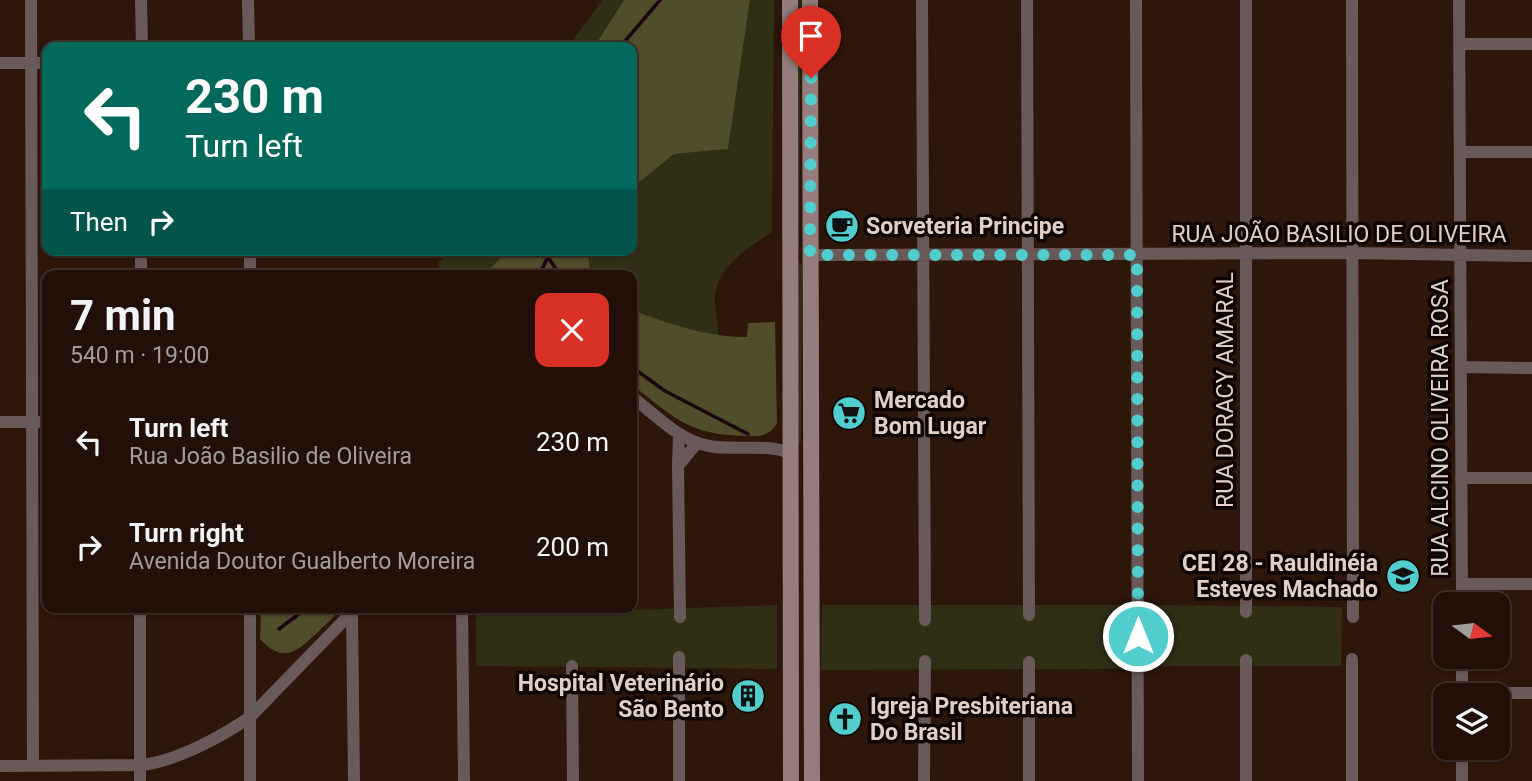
<!DOCTYPE html>
<html lang="en">
<head>
<meta charset="utf-8">
<style>
  :root { --surface:#221008; --page:#2e1e16; --text:#f1f3f6; --muted:#a29d9c; --line:#3f3029 }
  body { margin:0; font-family:Roboto,sans-serif; background:var(--page); color:var(--text); height:100vh; display:flex; flex-direction:column; font-size:26px; white-space:nowrap }
  * { box-sizing:border-box; margin:0 }
  p { font-size:23px; color:var(--muted) }
  .icon { flex:none; width:38px; height:38px; fill:none; stroke:currentColor; stroke-width:2; stroke-linecap:round; stroke-linejoin:round }
  .map { position:relative; flex:1; overflow:hidden }
  .drawer { position:absolute; left:42px; top:270px; width:595px; height:343px; display:flex; flex-direction:column; background:var(--surface); border-radius:14px; box-shadow:0 2px 5px #0004,0 0 0 2px var(--line) }
  .drawer>* { flex:none }
  .banner { position:absolute; left:42px; top:42px; width:595px; height:214px; border-radius:14px; box-shadow:0 2px 5px #0004,0 0 0 2px var(--line); background:#00695c; color:#fff; overflow:hidden }
  .needle { width:46px; rotate:105deg }
  .buttons { position:absolute; left:1433px; top:592px; display:grid; gap:14px }
  .buttons a { display:grid; place-items:center; width:77px; height:77px; border-radius:14px; background:var(--surface); box-shadow:0 2px 5px #0004,0 0 0 2px var(--line); font-size:35px }
  .pin { position:absolute; display:grid; place-items:center; width:60px; height:60px; color:#fff; margin:-72px -30px; border-radius:50% 50% 50% 0; rotate:-45deg; box-shadow:0 0 7px #0007 }
  .pin .icon { rotate:45deg }
  .me { position:absolute; width:77px; margin:-38px; rotate:0deg; stroke-linejoin:round; filter:drop-shadow(0 0 5px #0008) }
  .turn { display:flex; align-items:center; gap:24px; height:147px; padding:0 28px; font-size:32px }
  .turn .icon { width:91px; height:91px; stroke-width:2.5 }
  .turn b { display:block; font-size:49px; line-height:60px }
  .then { display:flex; align-items:center; height:66px; padding:0 28px; background:#0003; gap:14px; font-size:26px }
  .round { display:grid; place-items:center; flex:none; width:74px; height:74px; border-radius:14px; background:var(--page) }
  .overview { display:flex; align-items:center; justify-content:space-between; height:119px; padding:0 28px }
  h1 { font-size:42px; font-weight:700; line-height:52px }
  ul { padding:0; list-style:none }
  li { display:flex; align-items:center; gap:21px; height:105px; padding:0 28px }
  li div { flex:1 }
  li b { display:block; font-size:26px }
  li em { font-style:normal }
  .map>svg:first-child { display:block }
  .green { fill:#302f16 }
  .forest { fill:#4f4d2a }
  .lines { fill:none; stroke-linecap:round; stroke-linejoin:round }
  .stream { stroke:#1d0412; stroke-width:3.5 }
  .street { stroke:#695a5a; stroke-width:12 }
  .secondary { stroke:#957d7d; stroke-width:16 }
  .route { stroke:#52cdcd; stroke-width:12; stroke-dasharray:0 21.6 }
  .labels { text-anchor:middle; stroke-width:7; stroke-linejoin:round; paint-order:stroke }
  .poi-label { font-size:23px; font-weight:bold; fill:#e0cfc7; stroke:#0e0502; text-anchor:start }
  .street-label { font-size:23px; fill:#e0cfc7; stroke:#0e0502 }
</style>
</head>
<body>
<div class="map">
<svg width="1532" height="781" viewBox="0 0 1532 781">
  <rect width="100%" height="100%" fill="#2d160a"/>
  <!-- green -->
  <path class="green" d="M602,0h22l-30,47h-26z
    M750,0h24l-2,232c-23,16 -55,34 -57,65 0,13 3,27 4,40l-34,-8 -53,-19v-35h-41l-4,-25h45v-62l42,-34 54,-5z
    M797,0h4v8l-2,239 -2,-1z
    M453,250h56l-26,25h-46l2,-13z
    M800,262l2,3 -1,177 -4,3v-181z
    M777,605v64l-301,-3v-51z
    M822,605h305v64l-306,1z
    M1149,605l193,2 -1,59h-192z"/>
  <!-- forest -->
  <path class="forest" d="M624,0h126l-22,149 -54,5 -42,34v-141h-38z
    M509,250h78l4,25h-108z
    M632,310c39,14 73,27 115,27l1,-14 27,-1 2,101c-8,14 -17,13 -32,13 -57,-1 -71,-19 -113,-51z
    M261,607h81c-7,9 -15,16 -23,24 -21,20 -35,34 -59,8z"/>
  <g class="lines">
    <!-- stream -->
    <path class="stream" d="M620,47l40,-47
      M548,257l12,18
      M539,275l9,-18 -1,-7
      M632,367l33,24 83,43
      M279,629l29,-22"/>
    <!-- street -->
    <path class="street" d="M31,0l2,766
      M141,0l1,47
      M248,0l1,47
      M922,0l3,620
      M1027,0l2,615
      M1136,0l2,781
      M1246,0v612
      M1352,0l1,617
      M1459,0l3,604
      M1459,44h73
      M0,63h47
      M1460,152h72
      M810,255l542,-2 180,3
      M141,275v-25
      M250,275v-25
      M1461,367l71,1
      M632,397c24,18 46,43 77,49 26,5 56,-3 81,7
      M0,422h47
      M679,434l-1,32 19,-23
      M678,466l2,151
      M1461,478h71
      M1462,584h70
      M250,607v174
      M462,607l2,174
      M574,607v1
      M352,613l2,168
      M1462,656v39
      M1352,659v122
      M1246,660v121
      M572,666l1,115
      M1462,693h70
      M0,766l140,-1c35,-3 81,-28 110,-48l107,-110
      M140,781v-174
      M679,781v-124
      M924,781l1,-120
      M1029,781v-119
      M1462,781v-34"/>
    <!-- secondary -->
    <path class="secondary" d="M790,0l1,781
      M810,0l2,781"/>
  </g>
  <g class="lines">
    <!-- route -->
    <path class="route" d="M811,78l-1,177h327l1,381"/>
  </g>
  <!-- icons -->
  <defs>
    <g id="cafe-disc" transform="scale(1.75)"><circle r="9.5" fill="#52cdcd" stroke="#0e0502"/><path d="M-5.5-4.5H6V0H3Q3 3.5 0 3.5H-2.5Q-5.5 3.5-5.5 0ZM3-3.2v2h1.7v-2ZM-6 4.5H4V6H-6Z" fill="#111"/></g>
    <g id="supermarket-disc" transform="scale(1.75)"><circle r="9.5" fill="#52cdcd" stroke="#0e0502"/><path d="M-6-5.5h2.5l.6 2H6L4.5 2H-2.5L-4.4-4H-6ZM-1.5 3.2a1.3 1.3 0 1 0 .1 0ZM3 3.2a1.3 1.3 0 1 0 .1 0Z" fill="#111"/></g>
    <g id="school-disc" transform="scale(1.75)"><circle r="9.5" fill="#52cdcd" stroke="#0e0502"/><path d="M0-5L7-2L0 1L-7-2ZM-4 1L0 2.5L4 1V4Q0 6-4 4Z" fill="#111"/></g>
    <g id="building-disc" transform="scale(1.75)"><circle r="9.5" fill="#52cdcd" stroke="#0e0502"/><path d="M-4-6H4V6H1V3H-1V6H-4ZM-2.5-4.3h1.7v1.8h-1.7ZM.8-4.3h1.7v1.8H.8ZM-2.5-1h1.7V.8h-1.7ZM.8-1h1.7V.8H.8Z" fill="#111"/></g>
    <g id="church-disc" transform="scale(1.75)"><circle r="9.5" fill="#52cdcd" stroke="#0e0502"/><path d="M-1.2-6h2.4v3.5h3.3v2.4h-3.3V6h-2.4V-.1h-3.3v-2.4h3.3Z" fill="#111"/></g>
  </defs>
  <g fill-rule="evenodd">
    <use href="#cafe-disc" x="842" y="226"/>
    <use href="#supermarket-disc" x="849" y="413"/>
    <use href="#school-disc" x="1403" y="576"/>
    <use href="#building-disc" x="748" y="696"/>
    <use href="#church-disc" x="845" y="719"/>
  </g>
  <g class="labels">
    <!-- poi labels -->
    <g class="poi-label">
      <text x="866" y="234">Sorveteria Principe</text>
      <text x="874" y="408">Mercado<tspan x="874" dy="26">Bom Lugar</tspan></text>
      <text x="1378" y="571" text-anchor="end">CEI 28 - Rauldinéia<tspan x="1378" dy="26">Esteves Machado</tspan></text>
      <text x="724" y="691" text-anchor="end">Hospital Veterinário<tspan x="724" dy="26">São Bento</tspan></text>
      <text x="870" y="714">Igreja Presbiteriana<tspan x="870" dy="26">Do Brasil</tspan></text>
    </g>
    <!-- street labels -->
    <g class="street-label">
      <text x="1339" y="242">RUA JOÃO BASILIO DE OLIVEIRA</text>
      <text transform="translate(1225 390) rotate(-90)" y="8">RUA DORACY AMARAL</text>
      <text transform="translate(1440 428) rotate(-90)" y="8">RUA ALCINO OLIVEIRA ROSA</text>
    </g>
  </g>
</svg>
<div class="buttons">
<a><svg class="needle" viewBox="-14 -14 28 28"><path d="M0-13l5 13h-10z" fill="#e53935"/><path d="M0 13l5-13h-10z" fill="#a29d9c"/></svg></a>
<a><svg class="icon" aria-label="layers" viewBox="0 0 24 24"><path d="M12 4l9 5-9 5-9-5zM3 14l9 5 9-5"/></svg></a>
</div>
<div class="pin" style="left:811px;top:78px;background:#d93025"><svg class="icon" aria-label="arrive" viewBox="0 0 24 24"><path d="M6 21V4h12l-3 4 3 4H6"/></svg></div>
<svg class="me" style="left:1138px;top:636px" viewBox="-20 -20 40 40"><circle r="17" fill="#52cdcd" stroke="#fff" stroke-width="3"/><path d="M0-11L8 9 0 5-8 9z" fill="#fff"/></svg>
<div class="banner">
<div class="turn"><svg class="icon" aria-label="left" viewBox="0 0 24 24"><path d="M17 20v-9H6M10 6l-5 5 5 5"/></svg><div><b>230 m</b>Turn left</div></div>
<div class="then">Then<svg class="icon" aria-label="right" viewBox="0 0 24 24"><path d="M7 20v-9h11M14 6l5 5-5 5"/></svg></div>
</div>
<section class="drawer">
<div class="overview"><div><h1>7 min</h1><p>540 m · 19:00</p></div><a class="round" style="background:#d93025;color:#fff"><svg class="icon" aria-label="close" viewBox="0 0 24 24"><path d="M6 6l12 12M18 6L6 18"/></svg></a></div>
<ul>
<li><svg class="icon" aria-label="left" viewBox="0 0 24 24"><path d="M17 20v-9H6M10 6l-5 5 5 5"/></svg><div><b>Turn left</b><p>Rua João Basilio de Oliveira</p></div><em>230 m</em></li>
<li><svg class="icon" aria-label="right" viewBox="0 0 24 24"><path d="M7 20v-9h11M14 6l5 5-5 5"/></svg><div><b>Turn right</b><p>Avenida Doutor Gualberto Moreira</p></div><em>200 m</em></li>
</ul>
</section>
</div>
</body>
</html>
